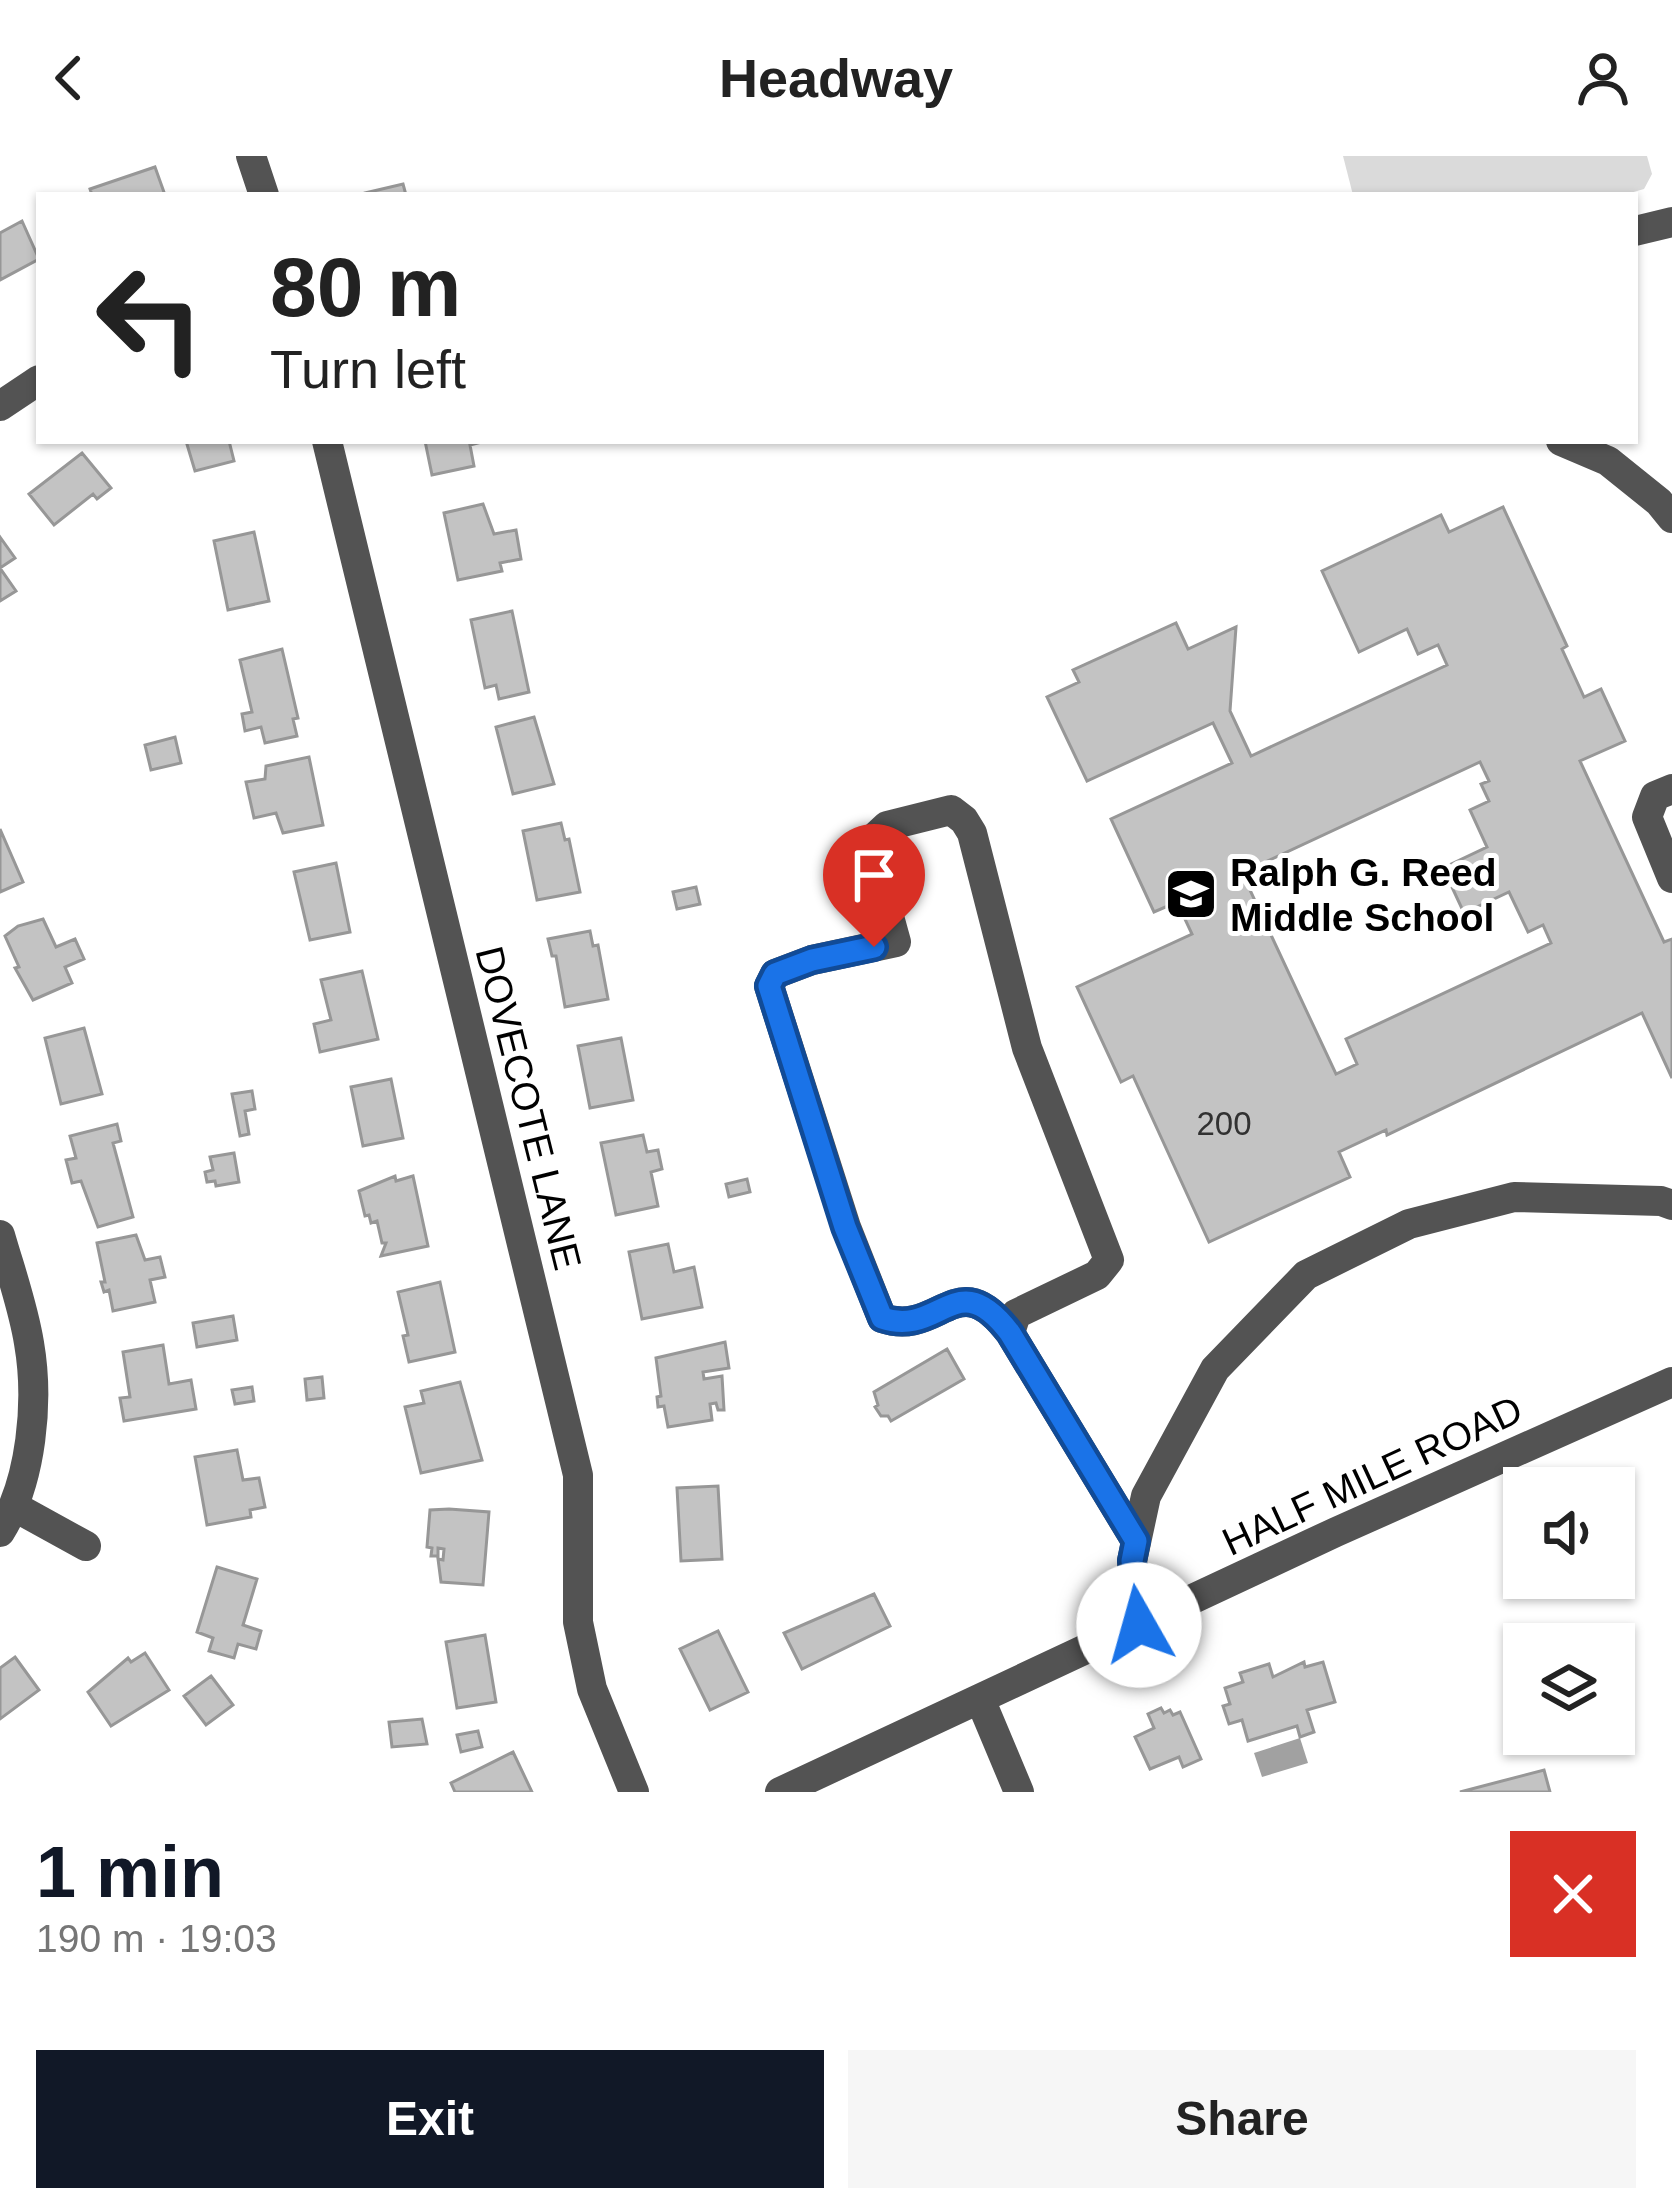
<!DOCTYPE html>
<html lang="en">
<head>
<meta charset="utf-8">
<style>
  :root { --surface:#fff; --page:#f6f6f6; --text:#222; --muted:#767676; --accent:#111827 }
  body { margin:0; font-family:Arial,sans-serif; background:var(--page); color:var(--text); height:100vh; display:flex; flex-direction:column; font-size:45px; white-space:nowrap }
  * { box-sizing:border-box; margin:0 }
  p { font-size:39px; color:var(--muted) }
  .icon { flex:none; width:66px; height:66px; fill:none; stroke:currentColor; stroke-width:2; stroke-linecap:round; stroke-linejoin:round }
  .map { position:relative; height:1636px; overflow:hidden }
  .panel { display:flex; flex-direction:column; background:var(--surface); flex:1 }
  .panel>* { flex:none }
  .guide { position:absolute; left:36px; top:36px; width:1602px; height:252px; border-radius:0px; box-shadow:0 3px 9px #0004; background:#fff; color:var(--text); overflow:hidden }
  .fabs { position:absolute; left:1503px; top:1311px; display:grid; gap:24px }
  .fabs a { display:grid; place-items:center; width:132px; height:132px; border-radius:0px; background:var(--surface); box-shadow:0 3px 9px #0004; font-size:60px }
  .pin { position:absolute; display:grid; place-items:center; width:102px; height:102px; color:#fff; margin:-123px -51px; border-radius:50% 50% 50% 0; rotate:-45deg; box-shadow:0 0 12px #0007 }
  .pin .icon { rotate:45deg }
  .me { position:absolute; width:132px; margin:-66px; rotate:353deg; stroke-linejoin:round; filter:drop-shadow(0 0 9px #0008) }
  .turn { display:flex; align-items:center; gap:42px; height:252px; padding:0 36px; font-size:54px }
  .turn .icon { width:156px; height:156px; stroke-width:2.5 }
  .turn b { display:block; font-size:84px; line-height:102px }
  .round { display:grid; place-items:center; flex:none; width:126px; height:126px; border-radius:0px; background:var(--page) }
  .head { display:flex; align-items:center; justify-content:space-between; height:204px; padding:0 36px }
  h1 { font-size:72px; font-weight:700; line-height:90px; color:var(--accent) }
  .cta { display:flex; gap:24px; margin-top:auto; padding:24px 36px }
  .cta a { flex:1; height:138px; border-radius:0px; background:var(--accent); color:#fff; font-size:48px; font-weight:700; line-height:138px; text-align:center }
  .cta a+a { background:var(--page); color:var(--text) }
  header { display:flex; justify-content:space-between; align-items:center; height:156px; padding:0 36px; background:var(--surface); font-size:54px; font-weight:700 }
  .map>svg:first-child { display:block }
  .green { fill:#dadada }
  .water { fill:#a1a1a1 }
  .building { fill:#c3c3c3; stroke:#979797; stroke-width:3; fill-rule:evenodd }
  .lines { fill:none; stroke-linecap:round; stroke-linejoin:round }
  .minor { stroke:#535353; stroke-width:30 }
  .route-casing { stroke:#114b97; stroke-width:30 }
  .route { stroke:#1a73e8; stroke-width:21 }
  .labels { text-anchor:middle; stroke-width:10; stroke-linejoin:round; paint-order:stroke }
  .number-label { font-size:33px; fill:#313131 }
  .poi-label { font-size:39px; font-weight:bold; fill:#000; stroke:#fff; text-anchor:start }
  .street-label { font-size:39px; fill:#000; stroke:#fff }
</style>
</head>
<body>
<header><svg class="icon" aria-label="back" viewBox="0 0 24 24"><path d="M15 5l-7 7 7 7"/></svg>Headway<svg class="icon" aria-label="person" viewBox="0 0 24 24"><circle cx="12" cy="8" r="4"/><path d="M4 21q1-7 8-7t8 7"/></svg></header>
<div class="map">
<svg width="1672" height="1636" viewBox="0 0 1672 1636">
  <rect width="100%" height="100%" fill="#fff"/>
  <!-- green -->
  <path class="green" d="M1343,0h304l5,18 -8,15 -21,6h-270z"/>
  <!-- water -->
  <path class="water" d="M1300,1582l8,25 -46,14 -8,-24z"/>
  <!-- building -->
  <path class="building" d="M155,11l10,28h-73l-2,-6z
    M403,28l3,11h-41v-2z
    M22,65l17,38 -39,21v-47z
    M186,285h43l5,20 -39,10z
    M425,285h56l1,1 -12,3 4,21 -42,9z
    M82,297l29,35 -14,11 -4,-5 -39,31 -25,-31z
    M483,348l11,30 22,-4 5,29 -21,4 2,8 -44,9 -14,-67z
    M1503,351l64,139 -5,3 22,48 17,-8 24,52 -45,20 84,181 8,-3v139l-30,-65 -255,122 -1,-5 -47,22 11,25 -141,65 -76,-166 -12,6 -44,-95 115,-53 -15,-32 -23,10 -43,-93 121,-56 -19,-40 -126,58 -40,-84 32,-15 -6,-12 103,-47 12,26 48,-22 -6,84 21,45 196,-91 -9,-20 -20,9 -11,-25 -48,23 -37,-81 119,-56 8,17zM1480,606l9,19 -8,3 8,17 -19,9 17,37 -44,21 21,45 45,-21 19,40 15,-7 8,18 -205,96 11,25 -21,10 -94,-201z
    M254,376l15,69 -41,9 -14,-69z
    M0,381l15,21 -15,10 16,23 -16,10z
    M512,455l17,81 -30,7 -3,-14 -11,3 -14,-68z
    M282,493l16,69 -5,1 4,17 -32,7 -4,-16 -16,4 -3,-17 10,-2 -12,-52z
    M534,561l20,67 -41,10 -17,-67z
    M175,581l6,26 -30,7 -6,-25z
    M309,601l14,68 -40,8 -7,-20 -22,5 -8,-36 19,-3 1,-13z
    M561,667l4,17 4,-1 11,53 -43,8 -14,-69z
    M0,673l23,53 -23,10z
    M336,707l14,69 -40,8 -16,-68z
    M696,731l4,17 -23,5 -4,-17z
    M43,763l13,28 19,-8 9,20 -19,8 7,16 -39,17 -18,-32 4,-1 -14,-31 13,-10z
    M590,775l3,15 5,-1 10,54 -43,8 -9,-51h-4l-4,-17z
    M362,815l16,68 -58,13 -6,-28 17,-4 -10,-40z
    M84,872l18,66 -41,10 -16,-66z
    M621,882l12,62 -43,8 -12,-62z
    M391,923l12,59 -40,8 -12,-59z
    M252,935l3,18 -10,2 4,23 -9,2 -8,-42z
    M117,968l4,17 -8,2 20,74 -35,10 -17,-46 -9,2 -6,-23 10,-2 -6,-22z
    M643,979l4,17 11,-2 4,19 -11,3 7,34 -42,9 -15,-72z
    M234,997l5,29 -23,4 -1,-5 -8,1 -2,-10 8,-2 -3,-13z
    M395,1020l1,5 17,-5 15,70 -47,10 5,-13h-4l-5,-22 -6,2 -2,-8 -4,1 -6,-25z
    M747,1023l3,13 -21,5 -3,-13z
    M136,1079l9,25 15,-3 5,20 -15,3 5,22 -42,9 -4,-21 -5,2 -3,-10h4l-8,-39z
    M668,1088l6,28 20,-5 8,40 -60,12 -13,-67z
    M440,1126l15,70 -46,10 -6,-26 5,-1 -10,-43z
    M233,1160l4,24 -40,7 -4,-24z
    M725,1186l4,26 -26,4 1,7 18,-3 2,34h-6l-2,-7 -6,1 2,16 -44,7 -4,-21 -6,1 -1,-10 4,-1 -5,-38z
    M163,1189l6,39 22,-4 5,29 -72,12 -4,-23 10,-1 -7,-45z
    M947,1193l17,30 -73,42 -3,-5h-7l-6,-9 3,-2 -4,-13z
    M322,1221l2,21 -17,2 -2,-21z
    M460,1226l22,78 -61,13 -16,-66 19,-4 -3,-12z
    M252,1231l2,14 -19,3 -3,-14z
    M237,1294l6,30 16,-2 6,29 -15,3 1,7 -44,8 -12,-68z
    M718,1330l4,73 -41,2 -4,-73z
    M449,1353l40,3 -6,73 -42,-3 -3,-23 5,1 1,-11 -6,-1v8h-7l1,-8 -5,-1 3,-37z
    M217,1411l40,12 -14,46 18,6 -5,18 -18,-5 -4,14 -25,-7 4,-13 -16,-6z
    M874,1438l16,32 -88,43 -18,-36z
    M718,1475l30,61 -38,18 -30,-61z
    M485,1479l11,67 -39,6 -11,-66z
    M145,1497l24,37 -58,36 -23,-34 40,-34 3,4z
    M15,1501l24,33 -39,29v-51z
    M1304,1506l1,5 18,-5 12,40 -28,8 7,22 -14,5 -3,-11 -49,15 -6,-21 -13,4 -6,-18 7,-2 -5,-16 18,-6 -3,-9 29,-9 4,13z
    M211,1520l22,29 -27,20 -22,-29z
    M1161,1552l3,5 6,-3 3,5 7,-3 21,47 -18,8 -4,-10 -29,12 -15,-32 19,-9 -6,-14z
    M422,1563l5,25 -35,3 -3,-25z
    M478,1575l4,16 -21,5 -4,-17z
    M513,1596l19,40h-77l-4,-9z
    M1544,1614l6,22h-90z"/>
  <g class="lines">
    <!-- minor -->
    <path class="minor" d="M251,0l13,39
      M1635,75l37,-9
      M0,250l39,-26
      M327,285l251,1034v147l14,67 42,103
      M1561,285l47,20 51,41 13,16
      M1672,633l-17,7 -8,21 25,61
      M0,1079c10,35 23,71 29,108 10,58 3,138 -29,189
      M1010,1177c-54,-71 -69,5 -128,-15l-36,-91 -77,-241 6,-12 37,-14 84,-18 -21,-76 -2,-27 14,-13 64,-16 13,10 8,13 55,215 82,212 -12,15 -81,39 -6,19 126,208
      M15,1351l71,39
      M1139,1469l-7,-64 14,-65 69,-127 91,-94 103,-51 105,-27 147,4 11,4
      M980,1543l39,93
      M780,1636l556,-260 336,-150"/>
  </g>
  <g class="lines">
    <!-- route casing -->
    <g class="route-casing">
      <path id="route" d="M874,791l-62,13 -37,14 -6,12 76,241 37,91c59,20 74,-56 128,15l126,208 -4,20 7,64"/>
    </g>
    <!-- route -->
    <use href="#route" class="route"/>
  </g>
  <!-- icons -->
  <defs>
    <g id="school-square" transform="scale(2.7)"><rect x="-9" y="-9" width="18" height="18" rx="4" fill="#000" stroke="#fff"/><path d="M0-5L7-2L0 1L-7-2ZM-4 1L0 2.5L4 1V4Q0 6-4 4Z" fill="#fff"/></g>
  </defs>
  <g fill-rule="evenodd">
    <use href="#school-square" x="1191" y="738"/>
  </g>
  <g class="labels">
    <!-- number labels -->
    <g class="number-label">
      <text x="1224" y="979">200</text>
    </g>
    <!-- poi labels -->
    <g class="poi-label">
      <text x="1230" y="730">Ralph G. Reed<tspan x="1230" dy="45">Middle School</tspan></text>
    </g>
    <!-- street labels -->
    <g class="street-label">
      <text transform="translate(529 952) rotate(76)" y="14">DOVECOTE LANE</text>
      <text transform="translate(1372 1319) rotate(-25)" y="14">HALF MILE ROAD</text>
    </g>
  </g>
</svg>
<div class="fabs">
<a><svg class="icon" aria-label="sound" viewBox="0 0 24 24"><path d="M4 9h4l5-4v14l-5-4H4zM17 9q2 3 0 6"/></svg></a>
<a><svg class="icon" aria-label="layers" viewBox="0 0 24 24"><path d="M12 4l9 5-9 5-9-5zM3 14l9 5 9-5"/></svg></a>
</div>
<div class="pin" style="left:874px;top:791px;background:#d93025"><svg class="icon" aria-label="arrive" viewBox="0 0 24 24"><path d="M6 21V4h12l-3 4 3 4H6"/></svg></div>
<svg class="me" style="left:1139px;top:1469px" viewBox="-20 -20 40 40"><circle r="19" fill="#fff"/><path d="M0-13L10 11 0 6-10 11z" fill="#1a73e8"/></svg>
<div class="guide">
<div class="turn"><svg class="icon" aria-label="left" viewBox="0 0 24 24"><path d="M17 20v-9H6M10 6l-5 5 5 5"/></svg><div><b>80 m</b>Turn left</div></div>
</div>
</div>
<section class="panel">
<div class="head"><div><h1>1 min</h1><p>190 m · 19:03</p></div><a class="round" style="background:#d93025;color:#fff"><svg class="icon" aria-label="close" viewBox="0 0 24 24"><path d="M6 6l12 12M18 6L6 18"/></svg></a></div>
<div class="cta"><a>Exit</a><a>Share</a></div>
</section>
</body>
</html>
